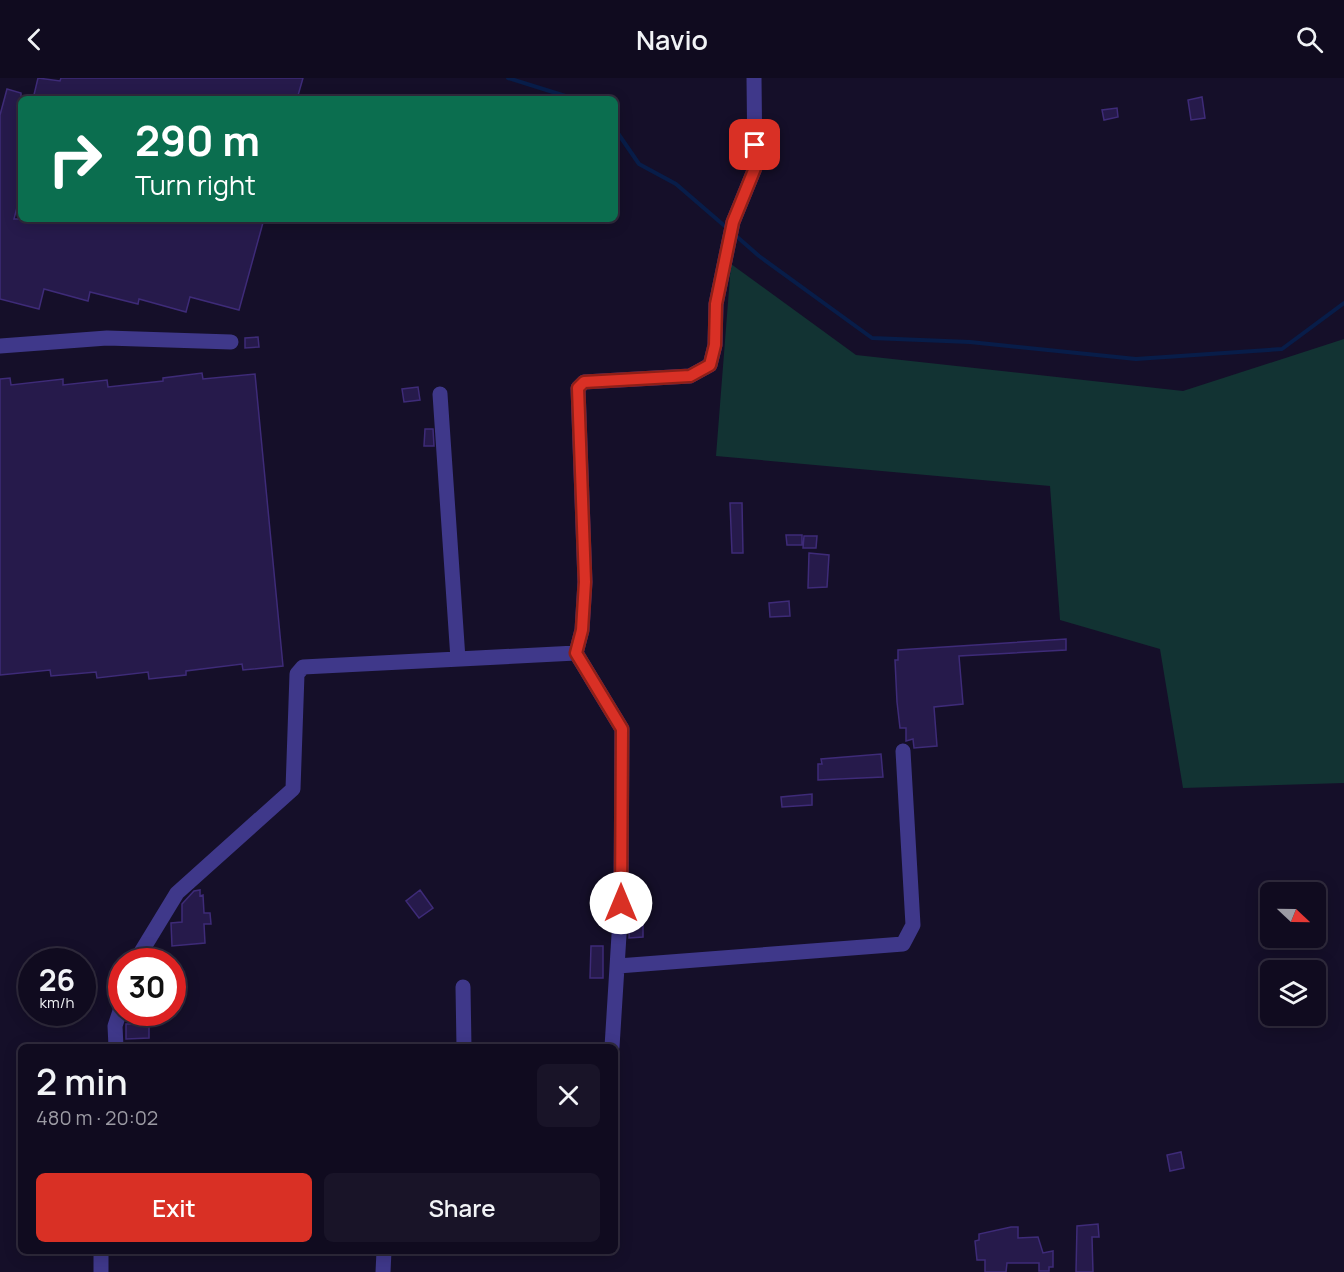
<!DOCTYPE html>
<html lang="en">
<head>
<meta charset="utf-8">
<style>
  :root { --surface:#100b1f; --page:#191428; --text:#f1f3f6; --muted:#9c9ba4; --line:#302b3d; --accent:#d93025 }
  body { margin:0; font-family:Manrope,sans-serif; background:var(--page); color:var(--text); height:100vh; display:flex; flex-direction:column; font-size:22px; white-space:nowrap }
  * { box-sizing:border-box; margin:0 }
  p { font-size:20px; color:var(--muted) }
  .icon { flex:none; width:33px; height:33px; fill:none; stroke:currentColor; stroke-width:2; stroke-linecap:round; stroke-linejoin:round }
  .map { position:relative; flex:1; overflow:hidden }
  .details { position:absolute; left:18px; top:966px; width:600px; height:210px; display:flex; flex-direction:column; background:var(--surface); border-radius:9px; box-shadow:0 3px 15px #0003,0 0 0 2px var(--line) }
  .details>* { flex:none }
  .guide { position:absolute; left:18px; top:18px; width:600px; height:126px; border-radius:9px; box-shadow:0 3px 15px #0003,0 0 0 2px var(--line); background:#0b6e4f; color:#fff; overflow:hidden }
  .needle { width:39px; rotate:112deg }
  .controls { position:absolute; left:1260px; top:804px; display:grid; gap:12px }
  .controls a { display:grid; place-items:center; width:66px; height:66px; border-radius:9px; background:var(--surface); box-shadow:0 3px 15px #0003,0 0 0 2px var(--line); font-size:30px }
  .speed { position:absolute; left:18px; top:870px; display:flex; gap:12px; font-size:30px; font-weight:700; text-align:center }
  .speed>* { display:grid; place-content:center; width:78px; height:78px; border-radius:50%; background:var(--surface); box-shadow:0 3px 15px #0003,0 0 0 2px var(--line); line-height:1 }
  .speed small { font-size:15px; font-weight:400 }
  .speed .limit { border:9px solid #d22; background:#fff; color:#111 }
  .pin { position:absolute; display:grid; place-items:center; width:51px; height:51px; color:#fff; margin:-26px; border-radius:12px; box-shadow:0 3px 9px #0006 }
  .me { position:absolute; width:66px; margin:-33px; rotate:0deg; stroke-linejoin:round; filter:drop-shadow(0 0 4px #0008) }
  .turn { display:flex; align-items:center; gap:21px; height:126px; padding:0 18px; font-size:27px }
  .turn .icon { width:78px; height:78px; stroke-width:2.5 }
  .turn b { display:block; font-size:42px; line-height:51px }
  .round { display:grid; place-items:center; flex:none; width:63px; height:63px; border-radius:9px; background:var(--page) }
  .headline { display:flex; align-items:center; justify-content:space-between; height:102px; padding:0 18px }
  h1 { font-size:36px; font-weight:600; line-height:45px }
  .cta { display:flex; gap:12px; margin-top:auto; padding:12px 18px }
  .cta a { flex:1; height:69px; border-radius:9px; background:var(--accent); color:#fff; font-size:24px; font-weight:600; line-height:69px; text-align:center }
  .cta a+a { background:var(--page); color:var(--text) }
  header { display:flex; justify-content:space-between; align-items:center; height:78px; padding:0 18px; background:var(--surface); font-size:27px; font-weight:600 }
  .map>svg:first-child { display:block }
  .green { fill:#123333 }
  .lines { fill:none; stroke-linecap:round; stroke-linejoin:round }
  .stream { stroke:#081d49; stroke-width:4 }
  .building { fill:#261a4b; stroke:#3e2b78; stroke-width:1.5 }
  .minor { stroke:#3f388a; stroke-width:15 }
  .route-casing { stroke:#8d1f18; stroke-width:15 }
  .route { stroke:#d93025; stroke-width:10 }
</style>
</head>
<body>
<header><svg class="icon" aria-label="back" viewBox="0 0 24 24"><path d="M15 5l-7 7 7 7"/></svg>Navio<svg class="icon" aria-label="search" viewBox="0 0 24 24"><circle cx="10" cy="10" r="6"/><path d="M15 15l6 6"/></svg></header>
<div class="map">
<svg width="1344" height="1194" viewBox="0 0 1344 1194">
  <rect width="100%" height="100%" fill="#150f29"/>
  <!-- green -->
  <path class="green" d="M731,186l125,91 327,36 161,-52v444l-161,5 -23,-139 -100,-29 -10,-134 -334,-30z"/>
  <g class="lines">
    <!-- stream -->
    <path class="stream" d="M508,0l67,21
      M615,51l24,35 37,20 51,44
      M735,157l24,21 113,82 98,4 166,17 146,-10 62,-46"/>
  </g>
  <!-- building -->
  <path class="building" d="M38,0l22,3 1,-3h242l-6,21h-264z
    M7,11l14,4v99l-7,27h250l-25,91 -49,-13 -4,15 -47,-13 -1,5 -48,-12 -2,9 -44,-12 -5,20 -39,-10v-184z
    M1202,19l3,21 -14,2 -3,-20z
    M1117,30l1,9 -14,3 -2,-10z
    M258,259l1,10 -14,1v-10z
    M202,295l1,6 52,-5 28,292 -40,4 -1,-6 -56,7v4l-37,4 -1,-7 -51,6 -1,-6 -45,4 -1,-6 -50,5v-296l10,-1 1,7 52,-6v6l44,-5 1,7 55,-6v-3z
    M418,309l2,13 -16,2 -2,-13z
    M425,351h8l1,17h-10z
    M730,425h12l1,50h-11z
    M786,457h16v10h-15z
    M804,458h13l-1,12h-13z
    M809,475l20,2 -2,32 -19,1z
    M789,523l1,15 -20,1 -1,-14z
    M1066,561v11l-107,6 4,48 -29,3 3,39 -23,2 -1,-9 -7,2v-13h-6l-3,-26 -2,-42h3v-10z
    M881,676l2,23 -65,3v-16h4l-1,-5z
    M812,716v11l-30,2 -1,-10z
    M200,812v6l3,-1 1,18h6l1,11h-7l1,19 -33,3 -1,-23 11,-1v-18l12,-13z
    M420,812l13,18 -14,10 -13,-17z
    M643,839v20l-14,1 1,-20z
    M591,868h12v32h-13z
    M126,946h23v14l-23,1z
    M1181,1074l3,16 -14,3 -3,-16z
    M1098,1146l1,13h-7l1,35h-17l1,-46z
    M1011,1149h7v11l20,-1 5,16 10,-2v16h-4v4h-10v-8h-32l-1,9h-21v-12h-8l-2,-19 4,-1v-6z"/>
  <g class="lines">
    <!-- minor -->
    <path class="minor" d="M0,268l107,-8 124,4
      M440,316l18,265
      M576,575l46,76 -1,174 -9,144
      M135,884l42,-69 116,-104 4,-115 6,-7 273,-14 6,-23 3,-48 -7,-194 6,-6 106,-6 20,-11 5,-20 1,-41 17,-82 22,-54 -1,-90
      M618,888l285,-22 10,-19 -10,-174
      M463,909l1,60
      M116,969l-1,-21 7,-21
      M101,1194v-21
      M383,1194l1,-21"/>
  </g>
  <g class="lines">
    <!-- route casing -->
    <g class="route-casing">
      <path id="route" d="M621,825l1,-174 -46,-76 6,-23 3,-48 -7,-194 6,-6 106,-6 20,-11 5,-20 1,-41 17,-82 22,-54v-23"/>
    </g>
    <!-- route -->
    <use href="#route" class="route"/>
  </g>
</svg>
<div class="controls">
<a><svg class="needle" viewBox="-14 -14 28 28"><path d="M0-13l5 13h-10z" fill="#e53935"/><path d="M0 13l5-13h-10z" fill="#9c9ba4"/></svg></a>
<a><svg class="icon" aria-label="layers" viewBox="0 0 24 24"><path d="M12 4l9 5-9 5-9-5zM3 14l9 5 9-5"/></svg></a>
</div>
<div class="speed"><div>26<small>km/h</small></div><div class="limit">30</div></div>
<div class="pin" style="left:755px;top:67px;background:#d93025"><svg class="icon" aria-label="arrive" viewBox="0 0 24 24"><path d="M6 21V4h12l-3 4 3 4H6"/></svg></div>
<svg class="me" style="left:621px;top:825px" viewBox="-20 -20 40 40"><circle r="19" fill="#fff"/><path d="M0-13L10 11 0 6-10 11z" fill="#d93025"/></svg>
<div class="guide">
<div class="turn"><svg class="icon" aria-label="right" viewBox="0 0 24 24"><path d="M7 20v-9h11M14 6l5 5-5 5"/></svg><div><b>290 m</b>Turn right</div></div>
</div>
<section class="details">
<div class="headline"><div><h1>2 min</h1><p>480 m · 20:02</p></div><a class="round"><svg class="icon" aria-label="close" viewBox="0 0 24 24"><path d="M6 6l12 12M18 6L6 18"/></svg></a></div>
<div class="cta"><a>Exit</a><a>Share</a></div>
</section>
</div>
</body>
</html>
